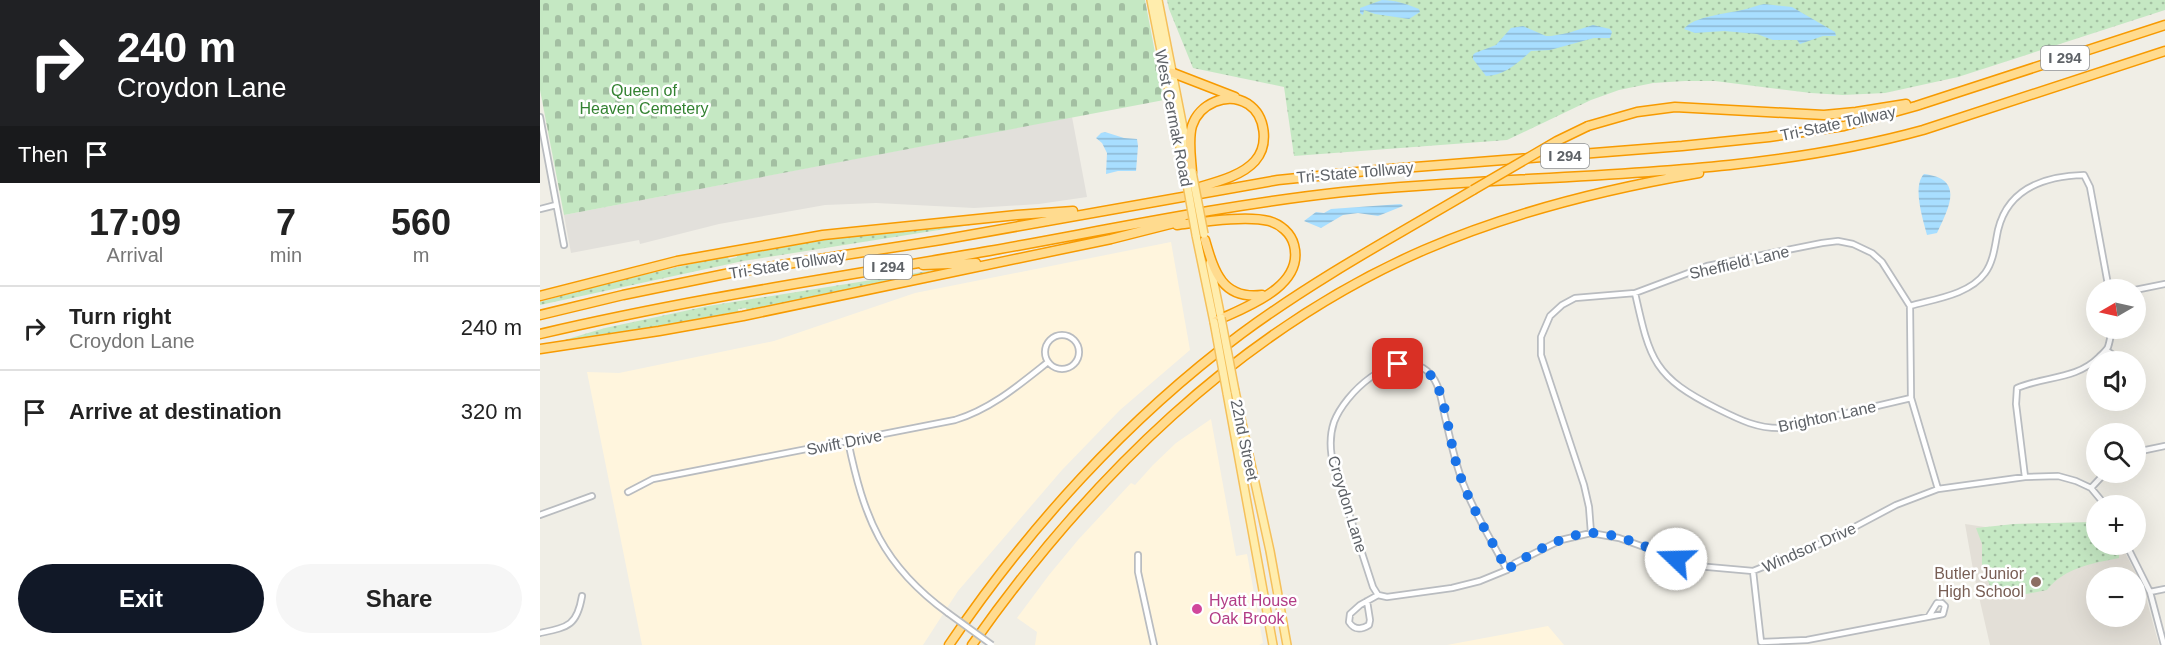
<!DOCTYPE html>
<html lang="en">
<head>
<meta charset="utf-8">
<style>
  :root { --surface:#fff; --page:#f6f6f6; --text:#222; --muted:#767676; --line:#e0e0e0; --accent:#111827 }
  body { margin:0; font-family:Arial,sans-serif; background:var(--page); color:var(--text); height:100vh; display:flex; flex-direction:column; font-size:22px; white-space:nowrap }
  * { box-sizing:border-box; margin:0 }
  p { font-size:20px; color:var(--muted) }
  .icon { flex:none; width:33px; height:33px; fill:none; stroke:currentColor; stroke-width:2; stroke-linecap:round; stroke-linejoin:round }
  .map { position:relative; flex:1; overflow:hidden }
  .sheet { display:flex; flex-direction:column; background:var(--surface); width:540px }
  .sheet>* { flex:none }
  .banner { background:#202124; color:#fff; overflow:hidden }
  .needle { width:39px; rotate:261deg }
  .fabs { position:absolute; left:1546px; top:279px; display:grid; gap:12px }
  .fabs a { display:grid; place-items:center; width:60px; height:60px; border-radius:50%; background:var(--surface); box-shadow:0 6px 24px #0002; font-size:30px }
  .pin { position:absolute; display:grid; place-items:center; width:51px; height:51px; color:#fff; margin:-26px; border-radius:12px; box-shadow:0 3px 9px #0006 }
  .me { position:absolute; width:66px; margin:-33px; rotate:291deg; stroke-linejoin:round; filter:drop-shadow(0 0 4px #0008) }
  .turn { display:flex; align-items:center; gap:21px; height:126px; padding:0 18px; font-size:27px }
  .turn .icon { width:78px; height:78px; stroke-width:2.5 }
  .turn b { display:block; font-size:42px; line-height:51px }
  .then { display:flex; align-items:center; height:57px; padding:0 18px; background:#0003; gap:12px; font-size:22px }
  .eta { display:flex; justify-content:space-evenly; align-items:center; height:102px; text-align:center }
  .eta b { font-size:36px; font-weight:700; line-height:42px }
  .cta { display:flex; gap:12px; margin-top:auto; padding:12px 18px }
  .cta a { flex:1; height:69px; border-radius:36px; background:var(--accent); color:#fff; font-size:24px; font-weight:700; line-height:69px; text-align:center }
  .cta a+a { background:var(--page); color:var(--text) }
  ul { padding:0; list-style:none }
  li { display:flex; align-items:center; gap:18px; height:84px; padding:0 18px; border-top:2px solid var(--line) }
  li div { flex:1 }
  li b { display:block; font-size:22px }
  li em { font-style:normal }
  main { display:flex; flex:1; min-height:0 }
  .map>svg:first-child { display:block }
  .commercial { fill:#fff5dd }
  .industrial { fill:#e2e0db }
  .education { fill:#e3dfd7; fill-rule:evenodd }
  .green { fill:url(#green-dots) }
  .cemetery { fill:url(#cemetery-stones) }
  .water { fill:url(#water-rules) }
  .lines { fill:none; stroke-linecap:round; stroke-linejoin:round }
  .minor-casing { stroke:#b9bcc0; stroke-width:8 }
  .primary-casing { stroke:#f5c05b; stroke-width:10 }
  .motorway-casing { stroke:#f79a00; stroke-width:11 }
  .minor { stroke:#fff; stroke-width:4.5 }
  .primary { stroke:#ffedad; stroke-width:7 }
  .motorway { stroke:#ffdb8f; stroke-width:8 }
  .minor-bridge-casing { stroke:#b9bcc0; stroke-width:8; stroke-linecap:butt }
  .primary-bridge-casing { stroke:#f5c05b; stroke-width:10; stroke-linecap:butt }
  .motorway-bridge-casing { stroke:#f79a00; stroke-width:11; stroke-linecap:butt }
  .minor-bridge { stroke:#fff; stroke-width:4.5 }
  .primary-bridge { stroke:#ffedad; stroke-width:7 }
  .motorway-bridge { stroke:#ffdb8f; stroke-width:8 }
  .route { stroke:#1a73e8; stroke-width:10; stroke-dasharray:0 18 }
  .education-dot { fill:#8d6e63; stroke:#fff; stroke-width:2 }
  .hotel-dot { fill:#d1479c; stroke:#fff; stroke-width:2 }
  .labels { text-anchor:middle; stroke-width:5; stroke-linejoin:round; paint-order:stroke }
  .shield { fill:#fff; stroke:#8e9195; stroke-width:1.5 }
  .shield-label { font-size:15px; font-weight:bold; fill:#5e6267 }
  .park-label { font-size:16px; fill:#338231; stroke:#fff }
  .street-label { font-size:16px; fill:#5e6267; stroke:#fff }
  .education-label { font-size:16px; fill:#785e54; stroke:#fff; text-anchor:end }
  .hotel-label { font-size:16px; fill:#b23c85; stroke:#fff; text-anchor:start }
</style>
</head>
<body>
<main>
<section class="sheet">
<div class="banner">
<div class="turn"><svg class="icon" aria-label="right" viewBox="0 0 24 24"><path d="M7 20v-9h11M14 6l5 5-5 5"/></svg><div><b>240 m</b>Croydon Lane</div></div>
<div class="then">Then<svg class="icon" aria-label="arrive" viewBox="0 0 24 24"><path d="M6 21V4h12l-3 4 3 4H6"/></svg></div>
</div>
<div class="eta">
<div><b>17:09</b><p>Arrival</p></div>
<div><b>7</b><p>min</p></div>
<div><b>560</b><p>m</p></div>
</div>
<ul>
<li><svg class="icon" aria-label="right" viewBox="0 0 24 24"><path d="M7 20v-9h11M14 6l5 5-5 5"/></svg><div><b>Turn right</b><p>Croydon Lane</p></div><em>240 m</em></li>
<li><svg class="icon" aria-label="arrive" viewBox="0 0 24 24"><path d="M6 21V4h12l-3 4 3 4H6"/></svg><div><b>Arrive at destination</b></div><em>320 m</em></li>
</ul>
<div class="cta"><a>Exit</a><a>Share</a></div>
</section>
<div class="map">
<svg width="1625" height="645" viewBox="0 0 1625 645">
  <defs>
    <pattern id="green-dots" width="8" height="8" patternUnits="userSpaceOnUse" patternTransform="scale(1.5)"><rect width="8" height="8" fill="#c5e8c3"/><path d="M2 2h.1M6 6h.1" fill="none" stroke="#a3bfa2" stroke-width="1.8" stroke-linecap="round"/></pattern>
    <pattern id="cemetery-stones" width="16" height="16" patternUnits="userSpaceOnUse" patternTransform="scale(1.5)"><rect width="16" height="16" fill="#c5e8c3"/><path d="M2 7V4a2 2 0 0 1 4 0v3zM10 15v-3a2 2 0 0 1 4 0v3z" fill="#a3bfa2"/></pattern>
    <pattern id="water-rules" width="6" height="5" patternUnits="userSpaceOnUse" patternTransform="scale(1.5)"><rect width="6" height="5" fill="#a8deff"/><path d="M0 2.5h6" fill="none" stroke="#8cb7d2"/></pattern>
  </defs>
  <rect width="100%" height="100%" fill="#f0eee6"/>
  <!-- commercial -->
  <path class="commercial" d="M631,242l19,108 -70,60 -58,60 -104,121 -35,54h-281l-55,-273 32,1 155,-32 141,-48z
    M671,419l25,137 11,-2 16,89 -4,2h-224l2,-13 -20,-14 32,-43 29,-35 53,-57 4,2 18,-20 23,-22z
    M1008,626l16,19h-117z"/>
  <!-- industrial -->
  <path class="industrial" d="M532,117l15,80 -48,7 -65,4 -98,-5 -51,2 -106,19 -79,20 -1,-4 -68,13 -7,-38z"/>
  <!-- education -->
  <path class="education" d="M1557,522v22l24,1 22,42 16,58h-169l-16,-70 -9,-51 27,4 22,-4zM1557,578h39v38h-39z"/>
  <!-- green -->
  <path class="green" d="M627,0h998v10l-207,67 -73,16 -42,2 -32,-2 -96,-12h-30l-32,2 -34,7 -28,10 -84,40 -213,16 -10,-69 -91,-19 -24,-59z
    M443,223l-240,38 -203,44v-3c62,-19 125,-32 187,-46l2,3 8,-2 -1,-4 53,-7 56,-10z
    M407,268l-192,41 -8,2 -1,-3 -8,1 1,5 -178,27 44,-13 103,-22z
    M1557,522v22l22,1v13c-26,5 -55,10 -72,32l-46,9 -11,-13 -8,-21v-21l-6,-16 38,-4z"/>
  <!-- cemetery -->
  <path class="cemetery" d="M0,0h605l19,100 -600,115 -24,-125z"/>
  <!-- water -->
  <path class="water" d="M842,0c13,0 25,4 37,9l1,3 -11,7 -34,-5 -11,-4 -1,5 -3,-2v-5z
    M1224,4l28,3 43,25 1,4h-13l-23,8 -3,-4h-24l-16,-6 -33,-3 -29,2 -11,-4c10,-13 42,-15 58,-19 7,-1 15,-5 22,-6z
    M1053,25l17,4 2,3 -2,6h-16l-44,12 -19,1c-13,12 -27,25 -45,25l-13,-17v-4l2,-2 21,-8 15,-17 12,-2 23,10h5l17,-3z
    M565,132l19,6 13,1 1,7 -2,25h-18l-12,3 1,-21 -5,-10 -6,-5 5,-5z
    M1384,174c41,5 25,33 13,59l-10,2c-4,-15 -15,-49 -3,-61z
    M861,204l2,2 -25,10 -20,-3 -15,2 -22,13 -17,-7 12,-9 8,1 7,-4z"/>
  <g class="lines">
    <!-- minor casing -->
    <g class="minor-casing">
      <path id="minor" d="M0,117l24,128
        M0,209l16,-4
        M1595,290l30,-6
        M1095,293c15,68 19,84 83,116 22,11 40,20 65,19l128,-30
        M1370,306c24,-7 59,-11 75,-33 9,-12 10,-29 13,-43 10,-42 47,-54 86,-55l6,12 19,103
        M505 352a17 17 0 1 1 34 0a17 17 0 1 1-34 0Z
        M1566,350l16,11
        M308,441c16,77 34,124 100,172
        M1596,452l29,-6
        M1485,477l-9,-73 1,-16c28,-12 59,-8 82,-31 3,-3 7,-6 9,-10 2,-6 3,-13 4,-19
        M1551,488l15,-16
        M88,492l25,-13 302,-59c36,-11 64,-35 93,-58
        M0,515l52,-19
        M1051,533l-2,-26 -5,-22 -43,-130v-18l9,-21 12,-11 13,-7 60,-5 72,-27 115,-23 16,-2 15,3 19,9 10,9 28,44 1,92 27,91
        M1586,544l24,48 14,53
        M598,555v17l16,73
        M1213,571l8,71
        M1610,592l15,-3
        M838,595l-5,-8 -39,-120c-4,-15 -5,-30 0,-45 11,-29 57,-72 89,-54 17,10 18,32 22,49 6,24 10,48 20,71 11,28 28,55 42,82
        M827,601l3,19 -1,5c-8,5 -15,5 -20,-3l1,-8 10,-9 18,-10 9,2 65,-9 28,-7 27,-11 8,-7 46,-23 30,-7 28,5 78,28 56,5 79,-32 64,-34 42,-16 87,-12 33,-1 18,5 15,7 15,18
        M0,633c28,-6 37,-7 42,-37
        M1221,642l46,-2 136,-26 2,-8 -3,-3h-5l-8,13"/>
    </g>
    <!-- primary casing -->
    <g class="primary-casing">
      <path id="primary" d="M611,0l34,173
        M618,0l29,148
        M656,235l18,87
        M670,263l11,55
        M695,391l35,160 17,94
        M687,393l46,252"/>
    </g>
    <!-- motorway casing -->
    <g class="motorway-casing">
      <path id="motorway" d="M625,72l8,1 62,24
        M1048,126l49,-14 38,-5 149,8 32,-3 50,-8
        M652,172c-1,-15 -4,-32 0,-46 7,-22 35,-35 56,-22 18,12 21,41 7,57 -14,16 -43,22 -62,28
        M637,225c25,-3 69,-10 92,-4 11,3 22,12 25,24 11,42 -49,62 -78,76
        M665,240c9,31 17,60 57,55
        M383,265l53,-2
        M0,296l137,-35 146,-26 194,-20 56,-4
        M0,315l83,-20 107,-22 211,-33 337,-60 99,-10 305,-24 87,-9 75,-11 72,-20 249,-81
        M0,334c149,-35 299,-57 449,-83 118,-21 235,-46 354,-59 194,-20 391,-10 580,-62l242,-79
        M0,349l119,-18 84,-15 368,-77 71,-18
        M409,645c79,-117 178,-226 292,-311 73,-54 154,-98 232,-144
        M432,645c116,-165 266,-314 452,-395 88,-38 181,-61 275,-77"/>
    </g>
    <!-- minor -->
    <use href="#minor" class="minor"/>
    <!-- primary -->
    <use href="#primary" class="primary"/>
    <!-- motorway -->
    <use href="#motorway" class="motorway"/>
    <!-- minor-bridge casing -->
    <g class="minor-bridge-casing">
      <path id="minor-bridge" d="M408,613l44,32"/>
    </g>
    <!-- primary-bridge casing -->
    <g class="primary-bridge-casing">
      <path id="primary-bridge" d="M652,172l12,62
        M645,173l11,62
        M681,318l14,73
        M674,322l13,71"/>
    </g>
    <!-- motorway-bridge casing -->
    <g class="motorway-bridge-casing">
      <path id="motorway-bridge" d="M933,190l84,-49 31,-15"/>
    </g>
    <!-- minor-bridge -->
    <use href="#minor-bridge" class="minor-bridge"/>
    <!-- primary-bridge -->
    <use href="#primary-bridge" class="primary-bridge"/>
    <!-- motorway-bridge -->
    <use href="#motorway-bridge" class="motorway-bridge"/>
  </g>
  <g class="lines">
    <!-- route -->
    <path class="route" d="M858,364c14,-2 28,3 36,16 12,17 16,66 24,89 11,36 32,68 49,101 19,-15 60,-37 84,-37 29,0 59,16 85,26"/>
  </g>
  <!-- markers -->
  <circle class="education-dot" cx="1496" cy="582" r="6"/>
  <circle class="hotel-dot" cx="657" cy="609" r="6"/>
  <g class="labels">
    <!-- shield labels -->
    <g class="shield">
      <rect x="1501" y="46" width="48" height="24" rx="4.5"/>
      <rect x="1001" y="144" width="48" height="24" rx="4.5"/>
      <rect x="324" y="255" width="48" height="24" rx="4.5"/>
    </g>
    <g class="shield-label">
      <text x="1525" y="63">I 294</text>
      <text x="1025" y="161">I 294</text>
      <text x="348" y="272">I 294</text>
    </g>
    <!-- park labels -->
    <g class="park-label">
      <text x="104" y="96">Queen of<tspan x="104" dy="18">Heaven Cemetery</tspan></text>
    </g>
    <!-- street labels -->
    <g class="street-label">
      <text transform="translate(634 118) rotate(79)" y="6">West Cermak Road</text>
      <text transform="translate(1298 123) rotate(-12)" y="6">Tri-State Tollway</text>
      <text transform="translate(815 172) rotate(-5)" y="6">Tri-State Tollway</text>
      <text transform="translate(1199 262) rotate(-13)" y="6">Sheffield Lane</text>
      <text transform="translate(247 264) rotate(-9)" y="6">Tri-State Tollway</text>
      <text transform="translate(1287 416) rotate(-12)" y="6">Brighton Lane</text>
      <text transform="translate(705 440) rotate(78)" y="6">22nd Street</text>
      <text transform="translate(304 442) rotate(-11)" y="6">Swift Drive</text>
      <text transform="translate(808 504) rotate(73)" y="6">Croydon Lane</text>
      <text transform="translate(1269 547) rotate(-24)" y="6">Windsor Drive</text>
    </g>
    <!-- education labels -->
    <g class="education-label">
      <text x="1484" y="579">Butler Junior<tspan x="1484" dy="18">High School</tspan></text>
    </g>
    <!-- hotel labels -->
    <g class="hotel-label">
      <text x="669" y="606">Hyatt House<tspan x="669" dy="18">Oak Brook</tspan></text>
    </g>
  </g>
</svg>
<div class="fabs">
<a><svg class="needle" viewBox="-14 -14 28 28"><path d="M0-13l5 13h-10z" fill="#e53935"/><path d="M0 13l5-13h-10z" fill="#767676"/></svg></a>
<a><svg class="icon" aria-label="sound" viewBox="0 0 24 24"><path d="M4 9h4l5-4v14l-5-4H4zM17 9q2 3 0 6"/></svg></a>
<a><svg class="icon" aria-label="search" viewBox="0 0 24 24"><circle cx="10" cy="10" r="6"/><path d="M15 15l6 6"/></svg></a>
<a>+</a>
<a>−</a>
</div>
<div class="pin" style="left:858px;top:364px;background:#d93025"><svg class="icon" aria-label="arrive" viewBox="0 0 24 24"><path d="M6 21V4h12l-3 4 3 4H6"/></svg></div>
<svg class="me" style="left:1136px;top:559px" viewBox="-20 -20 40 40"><circle r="19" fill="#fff"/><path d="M0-13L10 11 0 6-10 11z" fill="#1a73e8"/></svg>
</div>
</main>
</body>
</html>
